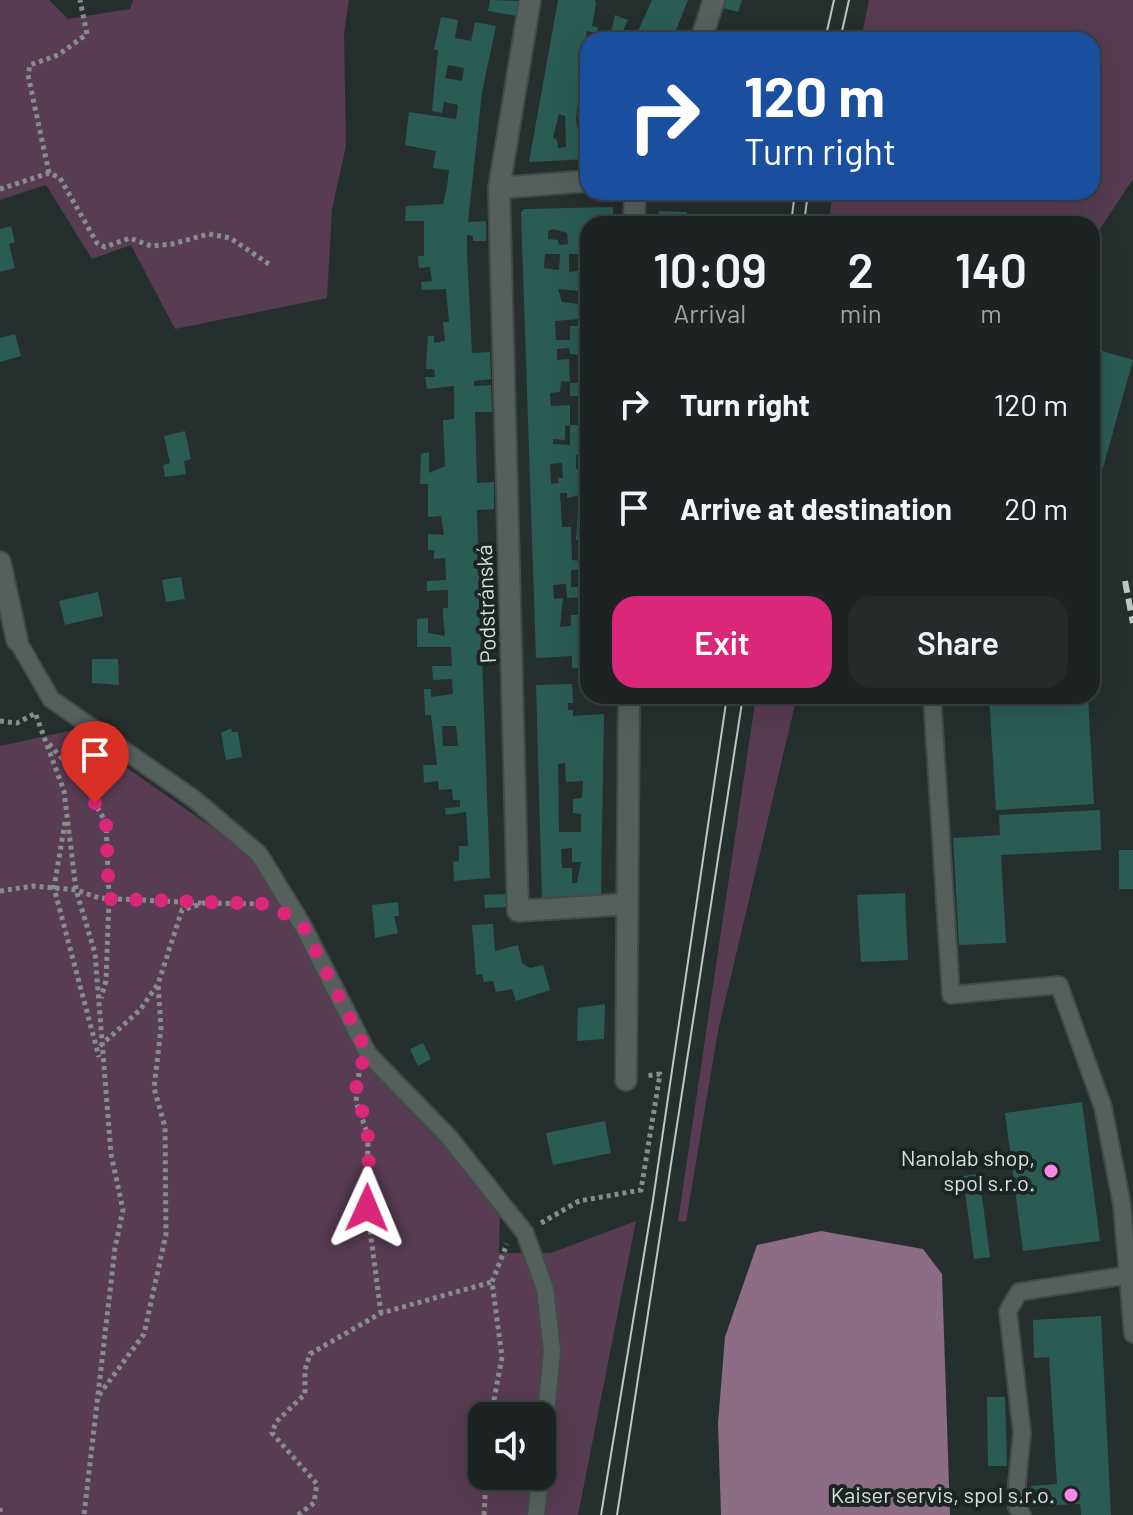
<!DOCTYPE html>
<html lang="en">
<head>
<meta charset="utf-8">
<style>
  :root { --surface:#1c2322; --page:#252b2a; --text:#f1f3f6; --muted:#a0a4a5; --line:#3a4040; --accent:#db2777 }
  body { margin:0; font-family:Barlow,sans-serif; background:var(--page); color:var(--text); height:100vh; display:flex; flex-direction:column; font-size:30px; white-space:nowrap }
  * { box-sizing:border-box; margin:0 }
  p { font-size:26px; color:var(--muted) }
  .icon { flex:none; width:44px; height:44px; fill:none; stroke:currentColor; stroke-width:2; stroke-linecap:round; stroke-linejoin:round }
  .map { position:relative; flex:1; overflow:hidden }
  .panel { position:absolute; left:580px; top:216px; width:520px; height:488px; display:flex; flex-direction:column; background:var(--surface); border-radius:24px; box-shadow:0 8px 32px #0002,0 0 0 2px var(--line) }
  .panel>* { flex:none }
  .guide { position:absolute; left:580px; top:32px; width:520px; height:168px; border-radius:24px; box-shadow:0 8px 32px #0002,0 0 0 2px var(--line); background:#1a4fa0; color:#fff; overflow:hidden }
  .tools { position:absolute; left:468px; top:1402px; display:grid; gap:16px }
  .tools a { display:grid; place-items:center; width:88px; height:88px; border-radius:16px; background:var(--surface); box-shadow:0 8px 32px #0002,0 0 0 2px var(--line); font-size:40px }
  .pin { position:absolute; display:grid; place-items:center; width:68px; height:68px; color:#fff; margin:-82px -34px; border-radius:50% 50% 50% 0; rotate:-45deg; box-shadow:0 0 8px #0007 }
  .pin .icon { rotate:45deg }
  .me { position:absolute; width:88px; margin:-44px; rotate:1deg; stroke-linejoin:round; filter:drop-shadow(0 0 6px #0008) }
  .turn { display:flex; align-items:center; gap:28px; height:168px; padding:0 32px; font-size:36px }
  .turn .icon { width:104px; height:104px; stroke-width:2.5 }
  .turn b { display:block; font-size:56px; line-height:68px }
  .eta { display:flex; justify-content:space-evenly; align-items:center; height:136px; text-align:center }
  .eta b { font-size:48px; font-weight:600; line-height:56px }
  .action { display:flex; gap:16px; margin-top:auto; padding:16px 32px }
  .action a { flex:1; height:92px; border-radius:24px; background:var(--accent); color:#fff; font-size:32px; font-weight:600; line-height:92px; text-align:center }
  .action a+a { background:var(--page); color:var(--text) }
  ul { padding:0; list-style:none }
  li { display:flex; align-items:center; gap:24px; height:104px; padding:0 32px }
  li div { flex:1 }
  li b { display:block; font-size:30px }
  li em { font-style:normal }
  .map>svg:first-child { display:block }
  .green { fill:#573c52; fill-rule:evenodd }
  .water { fill:#8d6c86 }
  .building { fill:#2b5c54; fill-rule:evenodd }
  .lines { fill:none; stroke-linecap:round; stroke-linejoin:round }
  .service-casing { stroke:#434b49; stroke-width:20 }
  .minor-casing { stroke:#434b49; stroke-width:24 }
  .path { stroke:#868e8c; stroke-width:5; stroke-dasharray:4 4; stroke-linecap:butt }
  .service { stroke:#55605d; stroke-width:16 }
  .minor { stroke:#55605d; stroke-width:20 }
  .tram { stroke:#bec5c3; stroke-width:2 }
  .rail { stroke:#bec5c3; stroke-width:6; stroke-dasharray:12 6; stroke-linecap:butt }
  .route { stroke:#db2777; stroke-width:14; stroke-dasharray:0 25.2 }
  .poi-dot { fill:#fa87e7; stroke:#1c2523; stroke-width:3 }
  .labels { text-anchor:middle; stroke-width:8; stroke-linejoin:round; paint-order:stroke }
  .street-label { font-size:22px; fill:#d8dfdd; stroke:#1c2523 }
  .poi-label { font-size:22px; fill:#d8dfdd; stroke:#1c2523; text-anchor:end }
</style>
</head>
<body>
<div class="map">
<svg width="1133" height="1515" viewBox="0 0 1133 1515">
  <rect width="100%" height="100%" fill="#252f2d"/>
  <!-- green -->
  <path class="green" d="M0,0h49l19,19 62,-10 3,-9h216l-5,34 2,112 -14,63 -5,89 -152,31 -44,-84 -39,14 -46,-74 -46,15z
    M869,0h264v179l-41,62v-17h-264l5,-32h259v-152h-231z
    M756,696h41l-79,335 -32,191 -8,-1z
    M73,730l167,117 49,59 66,140 76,78 69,87 -1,42h52l85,-32 -58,294h-578v-769zM482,1416h60v60h-60z"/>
  <!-- water -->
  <path class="water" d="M821,1231l102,18 19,25 8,241h-229l-3,-92 7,-86 32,-92z"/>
  <!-- building -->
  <path class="building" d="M490,0l30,1 -3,15 -29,-5z
    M558,0h37l1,4 -4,22 6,1 -1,6 -10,-2 -5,29 6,1v29l-8,-1 -4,29 1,9 11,1v31l-59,3zM559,114l6,2 1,31 -8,1 -1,-8 -4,-2z
    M652,0h36l-16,40h-38z
    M725,0h17l-4,12 -15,-4z
    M615,15l13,5 -5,11 10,9h-24z
    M441,17l17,3 -3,18 16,3 4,-19 21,4 -14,66 -14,130 18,-1v20h-13v-5l-6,-1v19l5,99 18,-1 1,27 -17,2v5l17,-1 1,27h-17l2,71 17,-1v27l-17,1v6l13,362 -36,3 -1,-19 6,-1v-15h9l-2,-34 -20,3 -1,-7 15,-1v-7h-7l-1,-11 -13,1 -1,-9 -14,2 -1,-18h14l-6,-50h-6l-1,-26h7v8l22,-3 -1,-15 -19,1 -1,-14h20l-1,-19h-34v-28l11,-1v15l17,3 -2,-22v-6h5v-18l-21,1v-10l19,-1 -1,-22 -11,1v-9h-6v-16l16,1 -3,-19 -13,1v-33h-8l1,-30 8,-2v21l16,-7 -2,-46 11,-1v-33l-27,3 -2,-12h10l-1,-8h-8l2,-33h6v7l11,-2 -2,-19h6l-3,-33 -24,1 -1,-8 11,-1 -2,-14 -11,1 -1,-12h6v-35h-19l1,-15 37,-2 4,-17 2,-17 -16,-2 3,-17 -31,-6 4,-33 47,7 2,-14 -14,-3 -2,11 -10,-2 6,-61h-4zM448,65l16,3 -2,13 -17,-3zM442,726h14l2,20h-15z
    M613,207v17h-25v172h-18v-13h12v-16l-1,-12 -11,-1 -1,-6 -12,1v11l12,-1 1,23 -9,-1 -1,11 -10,1 1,13 19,-1v20l-5,1v14l-12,-1v5l17,1v-20h18v15l-8,1 1,14h-5v14l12,-1v72h-12l3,-45 -12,3v-5h-7l2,34h9l1,33 16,2v107l-16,-1v-12l-36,2 -15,-446 3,-3zM553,229l14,4 1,11 -9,1 -1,-5 -10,-1v-8zM545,254h15l-1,16 -15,-2zM569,254h9v17l-9,1zM558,289l21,2 -1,13 -16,-2zM579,319v7h-9v14h-14l-1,-19zM562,463l1,15h-5l1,5 -8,1 -1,-20zM585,569l-1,18h-13v-17zM566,584l1,14 18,-1v7l-7,-1v12h-7v11l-11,1 3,-29 -9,1 -1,-14z
    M659,211l28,1 -1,12h-28z
    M11,226l4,16 -6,2 6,24 -15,4v-43z
    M15,334l6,22 -21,6v-24z
    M1092,348l41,12 -30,108 -11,-3z
    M185,431l6,28 -7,2 2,13 -21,3 -2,-12 7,-2 -6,-27z
    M181,577l4,22 -19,3 -4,-22z
    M98,592l5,24 -38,9 -6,-24z
    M92,659h26l1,26 -27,-2z
    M572,684l1,19h-5v7h5v6l31,-2 -3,182 -59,3 -6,-214zM565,763l1,19 17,-1 -1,17 -9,1v14l8,1v18h-22l-1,-68zM572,848v14h9l-4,21h-5v-15h-10l-1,-19z
    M989,696h99l6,108 -98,6z
    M231,728l1,4h6l4,25 -16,3 -5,-27z
    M1100,810l1,40 -100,5 5,88 -47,2 -6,-107 47,-3 -1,-20z
    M1119,850h14v39h-14z
    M905,893l3,67 -47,2 -4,-67z
    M505,894l1,13 -21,1 -1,-13z
    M398,902l1,14h-5l4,17 -23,5 -3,-33z
    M493,924l2,27 23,-6 4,18 8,5 13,-3 7,25 -34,11 -4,-12 -16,3 -3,-11 -9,1 -2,-8 -6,1 -4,-50z
    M605,1004l-1,35 -27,2 1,-33z
    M423,1043l8,16 -13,7 -8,-17z
    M1082,1102l18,139 -77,10 -18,-138z
    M605,1121l6,32 -58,12 -7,-32z
    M979,1174l11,83 -16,2 -11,-83z
    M1101,1316l10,199h-30l-1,-11 -47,2 -2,-20 26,-2 -8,-127 -15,1 -1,-38z
    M987,1397h18l2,69h-19z"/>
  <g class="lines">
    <!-- service casing -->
    <g class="service-casing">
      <path id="service" d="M17,640l34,59 143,100 65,55 44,72 65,128 80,82 77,97 20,56 7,62 -10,105
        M932,696l19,299 108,-10 44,122 19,98 11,129
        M536,1515l4,-39
        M1022,1515l-5,-8v-24l5,-50 -14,-122 11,-19 109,-17"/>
    </g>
    <!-- minor casing -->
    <g class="minor-casing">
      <path id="minor" d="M530,0l-31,188 19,723 109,-7
        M701,40l13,-40
        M499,188l89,-7
        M634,224l1,-32
        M0,562l17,78
        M626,1080l3,-384"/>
    </g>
    <!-- path -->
    <path class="path" d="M49,173l-21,-98 2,-10 28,-10 29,-21 -7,-34
      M0,189l49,-16 11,5 37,65 8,4 25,-9 21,8 21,-2 37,-10 21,4 39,26
      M36,715l28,76 12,99 19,63 16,201 12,56 -8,38 -31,267
      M0,721l17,2 19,-10
      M49,744l34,38 23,41 3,76 -3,82 -5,17
      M65,822l-11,66 45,169
      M0,891l33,-5 43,4 23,8 102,5
      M100,1046l40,-36 18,-26 24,-74 22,-7 61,1
      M359,1073l-3,29 12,33 -1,73 14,105
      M541,1223l38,-22 62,-11 19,-116 -14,2
      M99,1395l45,-61 22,-100 -1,-107 -11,-39 7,-60 -3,-44
      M491,1416l11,-59 -10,-75 15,-38
      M0,1508l1,7
      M298,1515l16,-12 3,-19 -45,-51 4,-11 29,-28v-24l5,-16 71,-41 111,-31
      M484,1515l2,-39"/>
    <!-- service -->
    <use href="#service" class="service"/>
    <!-- minor -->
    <use href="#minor" class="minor"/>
    <!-- tram -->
    <path class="tram" d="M825,40l9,-40
      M840,40l9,-40
      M791,224l4,-32
      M804,224l4,-32
      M601,1515l52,-315 74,-504
      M617,1515l126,-819"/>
    <!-- rail -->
    <path class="rail" d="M1125,581l8,42"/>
  </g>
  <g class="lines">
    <!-- route -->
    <path class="route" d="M95,803l11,20 3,76 161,5 33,22 65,128c-25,34 -2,52 0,84 2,23 -1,47 -1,70"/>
  </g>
  <!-- markers -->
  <g class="poi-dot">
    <circle cx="1051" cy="1171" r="8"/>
    <circle cx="1071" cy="1495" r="8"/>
  </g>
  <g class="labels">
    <!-- street labels -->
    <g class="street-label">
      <text transform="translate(486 604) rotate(-92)" y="8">Podstránská</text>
    </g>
    <!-- poi labels -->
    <g class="poi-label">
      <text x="1035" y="1166">Nanolab shop,<tspan x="1035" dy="25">spol s.r.o.</tspan></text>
      <text x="1055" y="1503">Kaiser servis, spol s.r.o.</text>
    </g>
  </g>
</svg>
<div class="tools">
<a><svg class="icon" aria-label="sound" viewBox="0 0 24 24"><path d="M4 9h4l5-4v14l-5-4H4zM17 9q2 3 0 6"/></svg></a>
</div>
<div class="pin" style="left:95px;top:803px;background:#d93025"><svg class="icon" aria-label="arrive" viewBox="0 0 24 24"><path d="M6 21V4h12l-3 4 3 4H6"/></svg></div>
<svg class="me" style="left:367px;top:1208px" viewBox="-20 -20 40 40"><path d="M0-17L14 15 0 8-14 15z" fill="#db2777" stroke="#fff" stroke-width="4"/></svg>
<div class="guide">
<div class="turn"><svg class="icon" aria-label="right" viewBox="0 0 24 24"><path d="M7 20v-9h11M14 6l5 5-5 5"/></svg><div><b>120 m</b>Turn right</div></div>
</div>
<section class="panel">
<div class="eta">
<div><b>10:09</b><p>Arrival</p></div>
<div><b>2</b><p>min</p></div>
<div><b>140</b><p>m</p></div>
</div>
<ul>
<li><svg class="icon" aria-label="right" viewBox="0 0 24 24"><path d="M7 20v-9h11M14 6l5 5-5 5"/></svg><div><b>Turn right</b></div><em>120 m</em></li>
<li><svg class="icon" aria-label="arrive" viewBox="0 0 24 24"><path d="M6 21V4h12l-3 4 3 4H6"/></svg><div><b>Arrive at destination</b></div><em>20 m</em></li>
</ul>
<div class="action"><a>Exit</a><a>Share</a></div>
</section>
</div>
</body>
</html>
